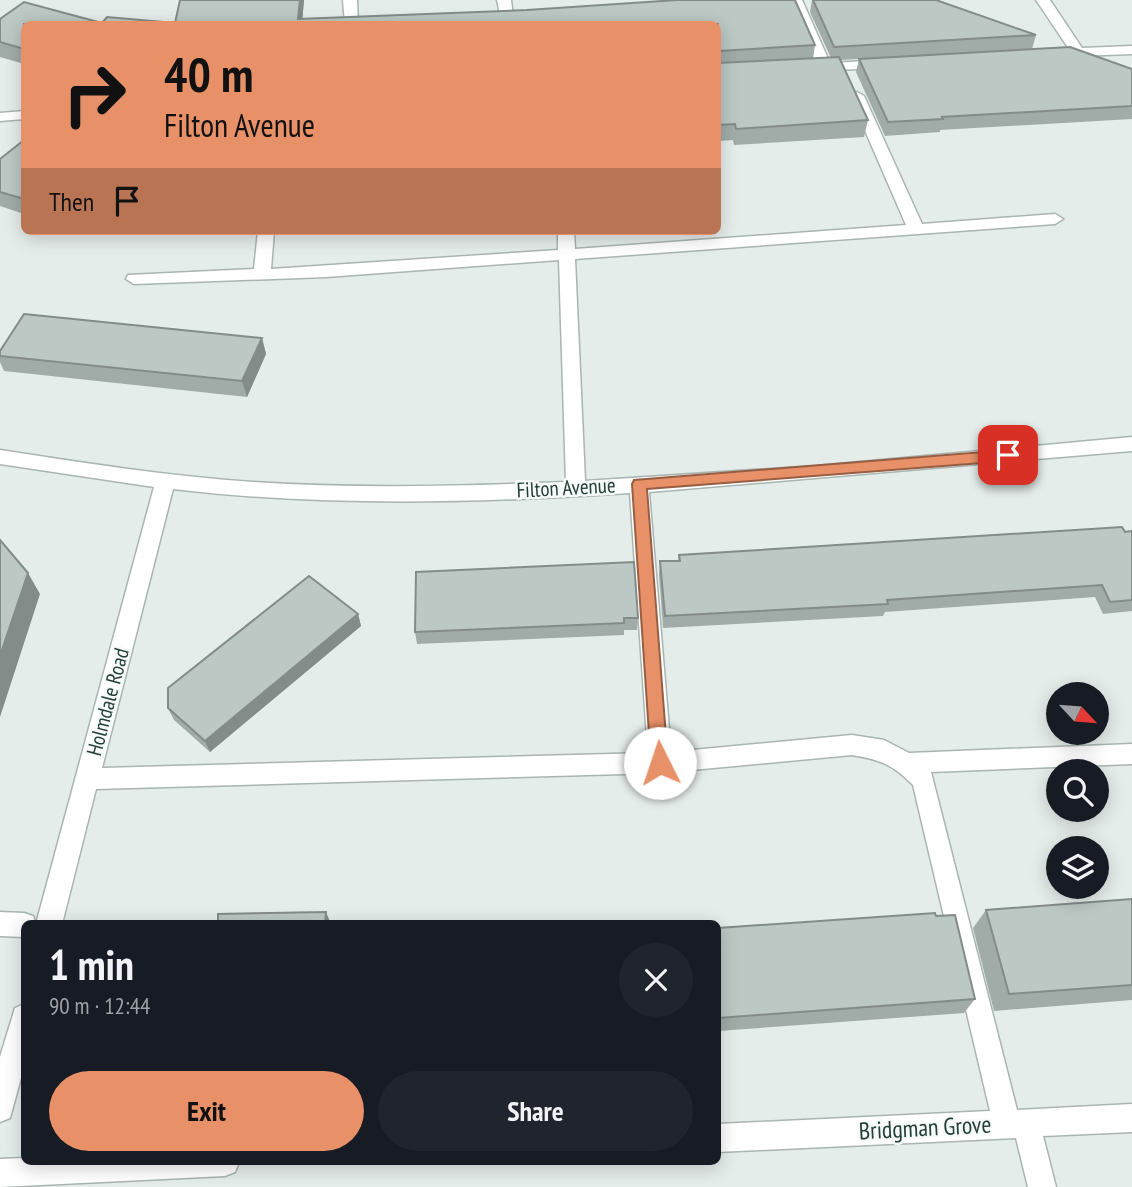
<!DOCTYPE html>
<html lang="en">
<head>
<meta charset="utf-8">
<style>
  :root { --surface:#171b24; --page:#20242c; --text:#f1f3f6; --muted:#9ea1a6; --accent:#e89168 }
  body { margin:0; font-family:"PT Sans Narrow",sans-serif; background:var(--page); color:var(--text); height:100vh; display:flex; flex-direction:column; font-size:26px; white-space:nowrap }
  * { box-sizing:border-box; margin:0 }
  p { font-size:23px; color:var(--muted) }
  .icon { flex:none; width:38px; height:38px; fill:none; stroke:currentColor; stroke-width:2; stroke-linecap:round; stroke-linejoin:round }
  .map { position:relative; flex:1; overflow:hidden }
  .sheet { position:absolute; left:21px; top:920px; width:700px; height:245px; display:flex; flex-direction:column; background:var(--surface); border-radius:10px; box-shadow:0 4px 18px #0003 }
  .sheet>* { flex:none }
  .hud { position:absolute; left:21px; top:21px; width:700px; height:214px; border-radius:10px; box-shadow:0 4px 18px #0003; background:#e89168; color:#111; overflow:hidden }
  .needle { width:46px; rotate:116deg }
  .controls { position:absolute; left:1046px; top:682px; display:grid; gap:14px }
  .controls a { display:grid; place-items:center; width:63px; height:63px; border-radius:50%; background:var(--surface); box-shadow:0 4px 18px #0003; font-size:35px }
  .pin { position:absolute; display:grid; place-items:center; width:60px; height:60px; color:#fff; margin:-30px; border-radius:14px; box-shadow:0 4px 10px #0006 }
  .me { position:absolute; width:77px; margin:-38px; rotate:356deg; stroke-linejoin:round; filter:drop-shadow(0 0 5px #0008) }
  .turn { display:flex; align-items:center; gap:24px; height:147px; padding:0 28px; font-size:32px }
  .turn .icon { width:91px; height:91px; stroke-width:2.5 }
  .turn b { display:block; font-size:49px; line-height:60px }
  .then { display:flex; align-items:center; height:66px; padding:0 28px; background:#0003; gap:14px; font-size:26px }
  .round { display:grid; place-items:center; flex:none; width:74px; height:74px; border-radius:37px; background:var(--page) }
  .head { display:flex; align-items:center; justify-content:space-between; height:119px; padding:0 28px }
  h1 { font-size:42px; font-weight:800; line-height:52px }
  .primary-button { display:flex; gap:14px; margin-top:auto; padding:14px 28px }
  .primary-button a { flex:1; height:80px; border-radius:42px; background:var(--accent); color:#111; font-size:28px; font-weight:800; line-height:80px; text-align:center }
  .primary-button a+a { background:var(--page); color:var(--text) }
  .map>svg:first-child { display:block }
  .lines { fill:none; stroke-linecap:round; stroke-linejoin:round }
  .minor-casing { stroke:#a8b5b1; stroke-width:3 }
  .minor { fill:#fff; fill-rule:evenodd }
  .wall { fill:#a1aca8 }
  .shaded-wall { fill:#838c88 }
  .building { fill:#bbc8c3; stroke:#838c88; stroke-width:2 }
  .route { fill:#e89168; stroke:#975e44; stroke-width:2 }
  .labels { text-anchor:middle; stroke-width:5; stroke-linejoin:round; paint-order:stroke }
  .street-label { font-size:21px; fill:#253e39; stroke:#f6faf8 }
  .near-street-label { font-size:24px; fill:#253e39; stroke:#f6faf8 }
</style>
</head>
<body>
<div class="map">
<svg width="1132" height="1187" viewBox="0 0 1132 1187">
  <rect width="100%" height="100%" fill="#e5edea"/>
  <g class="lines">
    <!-- minor casing -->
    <g class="minor-casing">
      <path id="minor" d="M343,0h14l1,24h-13z
        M497,0h14l3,24h-12z
        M788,0h14l28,63 55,-3 7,4 -7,4 -74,3v-6l5,-1z
        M1036,0h14l32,48 50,-2v8l-80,3v-6l17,-2z
        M857,92l7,4 58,128 133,-10 8,5 -8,5 -480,35 10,222 231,-15 316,-29v14l-483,41 22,260 181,-17 32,5 25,13 223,-9v20l-201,8 86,338 115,-6v28l-89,4 13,51h-28l-12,-49 -298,14v-28l272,-13 -77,-326c-21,-21 -32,-25 -61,-30l-192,18 -564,16 -34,135h-26l118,-437 -154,-23v-14c84,13 168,26 253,32 104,7 209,4 313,0l-7,-222 -233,17 -192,7 -8,-5 2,-4 126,-6 4,-38h16l-3,38 287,-19v-19h16l1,18 331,-24 -56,-129zM173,489c151,18 306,14 457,4l18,260 -546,15z
        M24,111v8l-24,2v-8z
        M0,912l24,1 9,3 3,8h-12v13l-24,-1z
        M24,1004v63l-14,51 -10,4v-65l15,-49z
        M24,1158v4h215l-4,10 -10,4 -225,11v-28z"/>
    </g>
    <!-- minor -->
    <use href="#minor" class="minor"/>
  </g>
  <!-- wall -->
  <path class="wall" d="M180,0h124l-2,19 225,-9 150,-10h118l20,45 -2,14 18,-1 -21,-46 2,-12h124l100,35 -4,14 -191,11 27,60 -4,17 -130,8 -1,-5 -15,1v-117h-694v40l-24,-7v-38l24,-17 78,21 5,-6 68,6z
    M859,59l273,10v50l-192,11v2l-55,4 -29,-64z
    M24,140v74l-24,-8v-47z
    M262,338l4,16 -19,43 -243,-26 -4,-9v-11z
    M1132,531v80l-29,3 -8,-17 -210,15 -2,4 -220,12 -4,-54 1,-13h18l1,-6z
    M358,614l3,12 -151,126 -36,-32 -6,-12z
    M638,618l-1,12h-13v5l-207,9 -2,-12z
    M1132,899v101l-138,11 -21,-83 13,-18z
    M936,916l39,83 -11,14 -246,18v-103z"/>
  <!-- shaded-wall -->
  <path class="shaded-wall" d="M300,0h4l-2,24 -4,-5z
    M262,338l4,16 -19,43 -5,-16z
    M28,573l12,21 -40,123v-61z
    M358,614l3,12 -151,126 -5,-11z
    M326,912l5,12h-6z"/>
  <!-- building -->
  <path class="building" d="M180,0h120l-2,19 229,-9 150,-10h118l20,45 -95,6 -2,12 121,-6 29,63 -132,9 -1,-5 -17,1v-101h-694v25l-24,-7v-23l24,-17 78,21 5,-6 68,6z
    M813,0h123l100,35 -202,12z
    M1070,47l62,22v37l-190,11 1,2 -55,3 -29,-63z
    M24,140v59l-24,-7v-33z
    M24,314l238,24 -20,43 -242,-25v-5z
    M1122,527l3,5 7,-1v69l-22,2 -8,-17 -215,15 1,4 -223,12 -5,-55h20l-1,-6z
    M0,540l28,33 -28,83z
    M634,562l4,56h-14v5l-209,9 1,-60z
    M309,576l49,38 -153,127 -37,-33v-20z
    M1132,899v86l-123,9 -23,-84z
    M326,912l-1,12h-107v-10z
    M935,913l1,3 19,-1 20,84 -257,19v-90z
    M656,921l1,3h-169z"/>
  <!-- route -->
  <path class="route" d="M1008,450l7,5 -7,6 -361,28 21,274 -2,6 -6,2 -7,-2 -2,-6 -19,-279 2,-4z"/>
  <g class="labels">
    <!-- street labels -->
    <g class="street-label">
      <text transform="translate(566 488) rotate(-3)" y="7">Filton Avenue</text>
      <text transform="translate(108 702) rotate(-75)" y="7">Holmdale Road</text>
    </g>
    <!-- near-street labels -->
    <g class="near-street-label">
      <text transform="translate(925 1128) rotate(-3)" y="8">Bridgman Grove</text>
    </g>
  </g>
</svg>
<div class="controls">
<a><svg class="needle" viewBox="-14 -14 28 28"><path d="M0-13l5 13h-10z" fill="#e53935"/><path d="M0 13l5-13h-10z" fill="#9ea1a6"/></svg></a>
<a><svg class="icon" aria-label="search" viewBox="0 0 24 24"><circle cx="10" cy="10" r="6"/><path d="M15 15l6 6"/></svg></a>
<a><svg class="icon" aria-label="layers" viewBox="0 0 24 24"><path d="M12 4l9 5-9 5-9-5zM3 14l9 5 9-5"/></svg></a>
</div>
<div class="pin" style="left:1008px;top:455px;background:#d93025"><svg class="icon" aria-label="arrive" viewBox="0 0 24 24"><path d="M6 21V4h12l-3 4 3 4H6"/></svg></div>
<svg class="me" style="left:660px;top:763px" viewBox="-20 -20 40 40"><circle r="19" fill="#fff"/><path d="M0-13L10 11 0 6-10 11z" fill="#e89168"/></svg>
<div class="hud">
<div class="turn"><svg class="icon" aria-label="right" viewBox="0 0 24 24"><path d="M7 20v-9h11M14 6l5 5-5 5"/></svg><div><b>40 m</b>Filton Avenue</div></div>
<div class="then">Then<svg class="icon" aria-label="arrive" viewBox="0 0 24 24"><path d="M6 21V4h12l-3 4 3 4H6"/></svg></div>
</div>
<section class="sheet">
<div class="head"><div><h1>1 min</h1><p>90 m · 12:44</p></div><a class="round"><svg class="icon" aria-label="close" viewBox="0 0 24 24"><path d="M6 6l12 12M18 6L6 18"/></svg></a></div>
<div class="primary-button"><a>Exit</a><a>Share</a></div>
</section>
</div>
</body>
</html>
